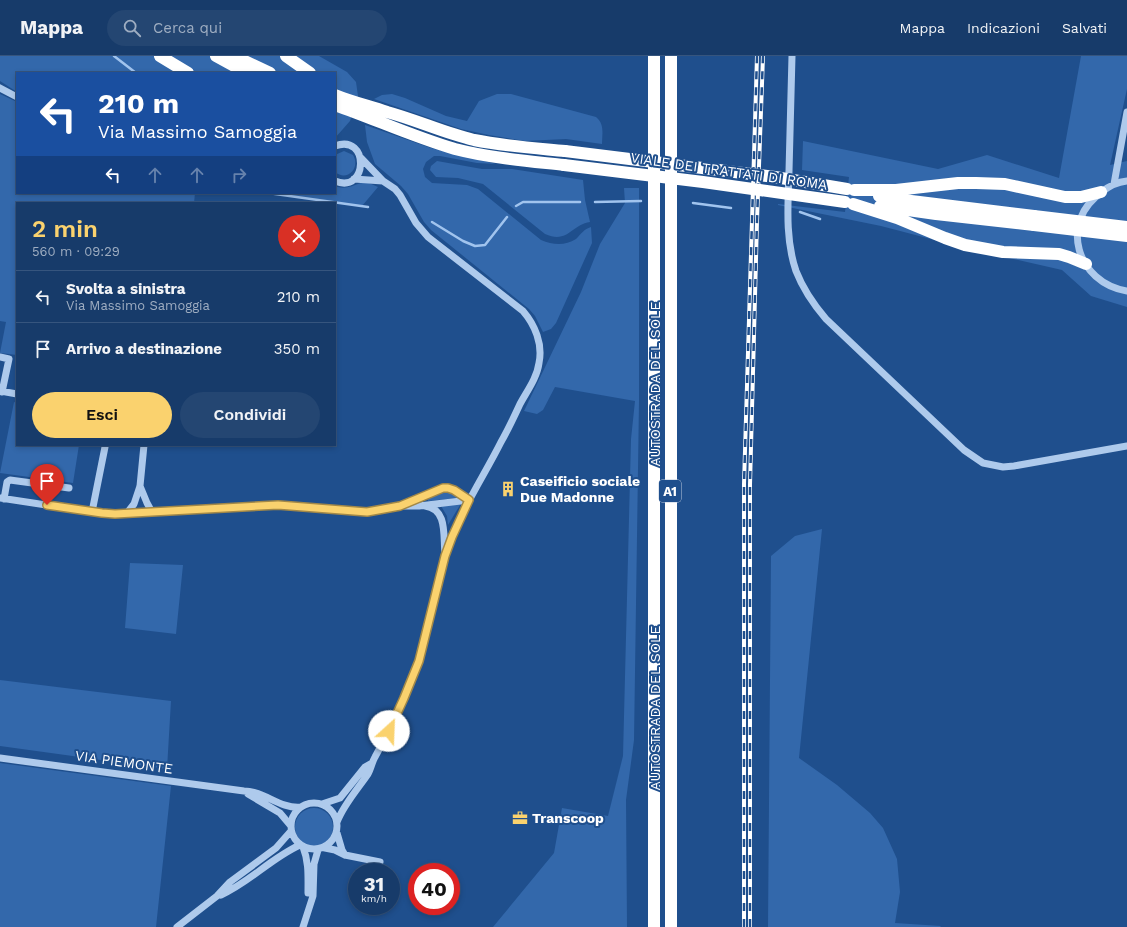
<!DOCTYPE html>
<html lang="it">
<head>
<meta charset="utf-8">
<style>
  :root { --surface:#173b6a; --page:#244672; --text:#f1f3f6; --muted:#9eadc1; --line:#36557e; --accent:#fad26e }
  body { margin:0; font-family:"Work Sans",sans-serif; background:var(--page); color:var(--text); height:100vh; display:flex; flex-direction:column; font-size:15px; white-space:nowrap }
  * { box-sizing:border-box; margin:0 }
  p { font-size:13px; color:var(--muted) }
  .icon { flex:none; width:22px; height:22px; fill:none; stroke:currentColor; stroke-width:2; stroke-linecap:round; stroke-linejoin:round }
  .map { position:relative; flex:1; overflow:hidden }
  .side { position:absolute; left:16px; top:146px; width:320px; height:244px; display:flex; flex-direction:column; background:var(--surface); border-radius:0px; box-shadow:0 2px 6px #0003,0 0 0 1px var(--line) }
  .side>* { flex:none }
  .top-card { position:absolute; left:16px; top:16px; width:320px; height:122px; border-radius:0px; box-shadow:0 2px 6px #0003,0 0 0 1px var(--line); background:#1a4fa0; color:#fff; overflow:hidden }
  .speed { position:absolute; left:348px; top:807px; display:flex; gap:8px; font-size:20px; font-weight:700; text-align:center }
  .speed>* { display:grid; place-content:center; width:52px; height:52px; border-radius:50%; background:var(--surface); box-shadow:0 2px 6px #0003,0 0 0 1px var(--line); line-height:1 }
  .speed small { font-size:10px; font-weight:400 }
  .speed .limit { border:6px solid #d22; background:#fff; color:#111 }
  .pin { position:absolute; display:grid; place-items:center; width:34px; height:34px; color:#fff; margin:-41px -17px; border-radius:50% 50% 50% 0; rotate:-45deg; box-shadow:0 0 4px #0007 }
  .pin .icon { rotate:45deg }
  .me { position:absolute; width:44px; margin:-22px; rotate:25deg; stroke-linejoin:round; filter:drop-shadow(0 0 3px #0008) }
  .turn { display:flex; align-items:center; gap:14px; height:84px; padding:0 16px; font-size:18px }
  .turn .icon { width:52px; height:52px; stroke-width:2.5 }
  .turn b { display:block; font-size:28px; line-height:34px }
  .lanes { display:flex; align-items:center; height:38px; padding:0 16px; background:#0003; justify-content:center; gap:20px; direction:ltr }
  .lanes .off { opacity:.35 }
  .round { display:grid; place-items:center; flex:none; width:42px; height:42px; border-radius:21px; background:var(--page) }
  .head { display:flex; align-items:center; justify-content:space-between; height:68px; padding:0 16px }
  h1 { font-size:24px; font-weight:600; line-height:30px; color:var(--accent) }
  .action { display:flex; gap:8px; margin-top:auto; padding:8px 16px }
  .action a { flex:1; height:46px; border-radius:24px; background:var(--accent); color:#111; font-size:16px; font-weight:600; line-height:46px; text-align:center }
  .action a+a { background:var(--page); color:var(--text) }
  ul { padding:0; list-style:none }
  li { display:flex; align-items:center; gap:12px; height:52px; padding:0 16px; border-top:1px solid var(--line) }
  li div { flex:1 }
  li b { display:block; font-size:15px }
  li em { font-style:normal }
  header { display:flex; align-items:center; gap:24px; box-sizing:border-box; height:56px; padding:0 20px; background:var(--surface); border-bottom:1px solid var(--line) }
  header strong { font-size:19px }
  nav { display:flex; gap:22px; margin-inline-start:auto; font-size:14px }
  .search { width:280px; height:36px; background:var(--page); display:flex; align-items:center; gap:10px; box-sizing:border-box; padding:0 14px; border-radius:22px; color:var(--muted); font-size:15px }
  .map>svg:first-child { display:block }
  .green { fill:#3368ab }
  .lines { fill:none; stroke-linecap:round; stroke-linejoin:round }
  .stream { stroke:#a1c4ee; stroke-width:2.5 }
  .minor { stroke:#aecaec; stroke-width:7 }
  .highway { stroke:#fff; stroke-width:12 }
  .rail-casing { stroke:#fff; stroke-width:4 }
  .rail { stroke:#1f4f8d; stroke-width:2.5; stroke-dasharray:8; stroke-linecap:butt }
  .highway-bridge { stroke:#fff; stroke-width:12 }
  .route-casing { stroke:#a28848; stroke-width:10 }
  .route { stroke:#fad26e; stroke-width:7 }
  .labels { text-anchor:middle; stroke-width:4; stroke-linejoin:round; paint-order:stroke }
  .shield { fill:#1f4f8d; stroke:#bccadd; stroke-width:1 }
  .shield-label { font-size:13px; font-weight:bold; fill:#fff }
  .street-label { font-size:14px; fill:#fff; stroke:#1f4f8d }
  .poi-label { font-size:14px; font-weight:bold; fill:#fff; stroke:#1f4f8d; text-anchor:start }
</style>
</head>
<body>
<header>
<strong>Mappa</strong>
<div class="search"><svg class="icon" aria-label="search" viewBox="0 0 24 24"><circle cx="10" cy="10" r="6"/><path d="M15 15l6 6"/></svg>Cerca qui</div>
<nav><a>Mappa</a><a>Indicazioni</a><a>Salvati</a></nav>
</header>
<div class="map">
<svg width="1127" height="871" viewBox="0 0 1127 871">
  <rect width="100%" height="100%" fill="#1f4f8d"/>
  <!-- green -->
  <path class="green" d="M0,0h319l28,16 9,10 2,14 -8,25 -15,17v-65h-198l-4,-2 2,2h-118v19l-17,-11z
    M1081,0h46v33l-17,76 17,-4v146l-36,-11 -29,-26 -93,-21 -88,-23 -103,-21v-1l67,8 4,-35 -47,-7 1,-29 135,28 49,-14 72,23z
    M0,38l17,8v91h178l-1,10h-177v152l-17,-2 6,-31 -6,-1z
    M392,38l13,4 41,18 21,5 12,-20 18,-7h14l85,23c9,7 6,18 6,27l-36,-5 -41,2 -36,-6 -28,-6 -87,-30 8,-4z
    M365,69l66,23 65,16 -19,-1 -37,-7h-6l-8,6 -3,7 2,8 7,6 35,2 11,4 63,51c12,5 24,6 35,-1 5,-5 8,-10 15,-12l1,16 -36,80 -5,6 -8,3 -8,-16 -6,-7 -98,-79 -7,-8 -16,-28 -7,-8 -26,-22 -8,-22z
    M344,95l9,4c8,13 -6,27 -18,17v-17z
    M437,105l45,8h30l71,11 2,20 5,22c-19,3 -22,22 -45,12l-62,-50 -25,-6 -22,-1 -6,-7 1,-4z
    M361,127h8l9,4 -16,19 -89,-13h62v-7c9,4 17,0 26,-3z
    M624,132h15v213l-5,339 -8,60 1,127h-134l61,-74 8,-45 46,8 15,-60 8,-317 4,-38 -80,-14 -12,23 -6,4 -13,-3 57,-119 19,-48 25,-41z
    M14,346l3,1v42h62l-6,38 -73,-10z
    M448,435l4,2 5,5 -29,3v-3l13,-6z
    M460,448v1l-12,20 -1,-9 -6,-10z
    M822,473l-23,229 38,27 33,28 13,15 14,31 3,33 -5,31 46,3 -1,1h-172l3,-371 24,-20z
    M130,507l53,2 -7,69 -51,-6z
    M0,624l171,21 -4,68 -167,-23z
    M0,707l171,23 -15,141h-156z
    M295 771a19 19 0 1 1 38 0a19 19 0 1 1-38 0Z"/>
  <g class="lines">
    <!-- stream -->
    <path class="stream" d="M114,0l22,17
      M268,137l100,14
      M595,146l46,-1
      M693,147l38,5
      M516,150l7,-4h57
      M800,156l20,7
      M432,166l31,19 12,5 10,-1 22,-28"/>
    <!-- minor -->
    <path class="minor" d="M792,0c-1,38 -2,77 -3,115 -1,33 -4,68 7,100 7,18 18,34 30,48l138,131 19,13 20,4 11,-1 113,-20
      M0,32l17,9
      M335,90c35,-13 33,49 0,35
      M354,123l29,2
      M1127,125c-10,1 -18,5 -25,11 -44,30 -25,91 25,99
      M1114,128l13,-72
      M0,301l9,2 -7,33
      M0,335l17,3
      M140,430l7,17 5,9
      M0,442l79,12 36,4 163,-9 89,7 34,-6 42,-18c11,0 18,6 26,12
      M4,443l3,-17 3,-2 59,8
      M405,450h14l50,-6
      M425,450c23,3 18,30 20,48
      M92,456l13,-65
      M127,457l7,-9 6,-18 4,-41
      M0,702l244,33c21,0 35,18 57,16
      M248,738l32,19 11,13
      M291 770a23 23 0 1 1 46 0a23 23 0 1 1-46 0Z
      M322,748l18,-6 25,-31 7,-4
      M337,766c7,-18 20,-32 31,-48 3,-5 4,-12 7,-17 14,-25 27,-52 38,-79 19,-50 22,-105 44,-153 13,-29 30,-55 44,-83 7,-12 13,-25 19,-38 7,-13 17,-26 19,-41 4,-19 -4,-38 -16,-52l-95,-74 -12,-14 -16,-28 -5,-6 -12,-8 -22,-23
      M337,777l5,17 3,5
      M303,791c6,15 5,29 5,46
      M325,792l10,2 10,5 35,7
      M221,839c29,-13 50,-37 79,-50
      M177,871l40,-31 13,-14 46,-34 15,-17
      M303,871l10,-31 1,-32 4,-14"/>
    <!-- highway -->
    <path class="highway" d="M160,0l28,17
      M216,0l31,17
      M234,0l36,17
      M286,0l24,17
      M671,0v871
      M335,39c17,7 35,11 52,17 30,8 57,21 87,28 30,6 60,8 91,11
      M335,49c40,14 79,32 120,44 35,9 73,12 109,16
      M854,134h42l62,-7h18l29,1 60,13h16l20,-5
      M879,140l24,4 131,16
      M853,148l44,14 48,20 20,7 38,7 56,2 10,3 17,7
      M880,150l56,8 98,11
      M654,871v-871"/>
    <!-- rail casing -->
    <g class="rail-casing">
      <path id="rail" d="M744,871v-443l13,-428
        M750,871v-442l7,-264 6,-165"/>
    </g>
    <!-- rail -->
    <use href="#rail" class="rail"/>
    <!-- highway-bridge -->
    <path class="highway-bridge" d="M565,95l210,26 72,12
      M564,109l139,17 142,20
      M1034,160l93,11
      M1034,169l93,11"/>
  </g>
  <g class="lines">
    <!-- route casing -->
    <g class="route-casing">
      <path id="route" d="M47,449l55,8 13,1 163,-9 89,7 33,-6 43,-18h5l6,2 15,10 -17,37 -7,19 -26,105 -15,37 -15,33"/>
    </g>
    <!-- route -->
    <use href="#route" class="route"/>
  </g>
  <!-- icons -->
  <defs>
    <g id="building-bare" transform="scale(1.2)"><path d="M-4-6H4V6H1V3H-1V6H-4ZM-2.5-4.3h1.7v1.8h-1.7ZM.8-4.3h1.7v1.8H.8ZM-2.5-1h1.7V.8h-1.7ZM.8-1h1.7V.8H.8Z" fill="#fad26e" stroke="#1f4f8d" stroke-width="2.5" paint-order="stroke"/></g>
    <g id="office-bare" transform="scale(1.2)"><path d="M-6-3h4V-5.5h4V-3h4V5H-6ZM-1-4.5V-3h2v-1.5ZM-6 0V1H6V0Z" fill="#fad26e" stroke="#1f4f8d" stroke-width="2.5" paint-order="stroke"/></g>
  </defs>
  <g fill-rule="evenodd">
    <use href="#building-bare" x="508" y="433"/>
    <use href="#office-bare" x="520" y="762"/>
  </g>
  <g class="labels">
    <!-- shield labels -->
    <rect class="shield" x="659" y="424" width="22" height="22" rx="3"/>
    <g class="shield-label">
      <text x="670" y="440">A1</text>
    </g>
    <!-- street labels -->
    <g class="street-label">
      <text transform="translate(729 115) rotate(8)" y="5">VIALE DEI TRATTATI DI ROMA</text>
      <text transform="translate(655 328) rotate(-90)" y="5">AUTOSTRADA DEL SOLE</text>
      <text transform="translate(655 652) rotate(-90)" y="5">AUTOSTRADA DEL SOLE</text>
      <text transform="translate(124 706) rotate(8)" y="5">VIA PIEMONTE</text>
    </g>
    <!-- poi labels -->
    <g class="poi-label">
      <text x="520" y="430">Caseificio sociale<tspan x="520" dy="16">Due Madonne</tspan></text>
      <text x="532" y="767">Transcoop</text>
    </g>
  </g>
</svg>
<div class="speed"><div>31<small>km/h</small></div><div class="limit">40</div></div>
<div class="pin" style="left:47px;top:449px;background:#d93025"><svg class="icon" aria-label="arrive" viewBox="0 0 24 24"><path d="M6 21V4h12l-3 4 3 4H6"/></svg></div>
<svg class="me" style="left:389px;top:675px" viewBox="-20 -20 40 40"><circle r="19" fill="#fff"/><path d="M0-13L10 11 0 6-10 11z" fill="#fad26e"/></svg>
<div class="top-card">
<div class="turn"><svg class="icon" aria-label="left" viewBox="0 0 24 24"><path d="M17 20v-9H6M10 6l-5 5 5 5"/></svg><div><b>210 m</b>Via Massimo Samoggia</div></div>
<div class="lanes"><svg class="icon" aria-label="left" viewBox="0 0 24 24"><path d="M17 20v-9H6M10 6l-5 5 5 5"/></svg><svg class="icon off" aria-label="ahead" viewBox="0 0 24 24"><path d="M12 20V5M6 11l6-6 6 6"/></svg><svg class="icon off" aria-label="ahead" viewBox="0 0 24 24"><path d="M12 20V5M6 11l6-6 6 6"/></svg><svg class="icon off" aria-label="right" viewBox="0 0 24 24"><path d="M7 20v-9h11M14 6l5 5-5 5"/></svg></div>
</div>
<section class="side">
<div class="head"><div><h1>2 min</h1><p>560 m · 09:29</p></div><a class="round" style="background:#d93025;color:#fff"><svg class="icon" aria-label="close" viewBox="0 0 24 24"><path d="M6 6l12 12M18 6L6 18"/></svg></a></div>
<ul>
<li><svg class="icon" aria-label="left" viewBox="0 0 24 24"><path d="M17 20v-9H6M10 6l-5 5 5 5"/></svg><div><b>Svolta a sinistra</b><p>Via Massimo Samoggia</p></div><em>210 m</em></li>
<li><svg class="icon" aria-label="arrive" viewBox="0 0 24 24"><path d="M6 21V4h12l-3 4 3 4H6"/></svg><div><b>Arrivo a destinazione</b></div><em>350 m</em></li>
</ul>
<div class="action"><a>Esci</a><a>Condividi</a></div>
</section>
</div>
</body>
</html>
